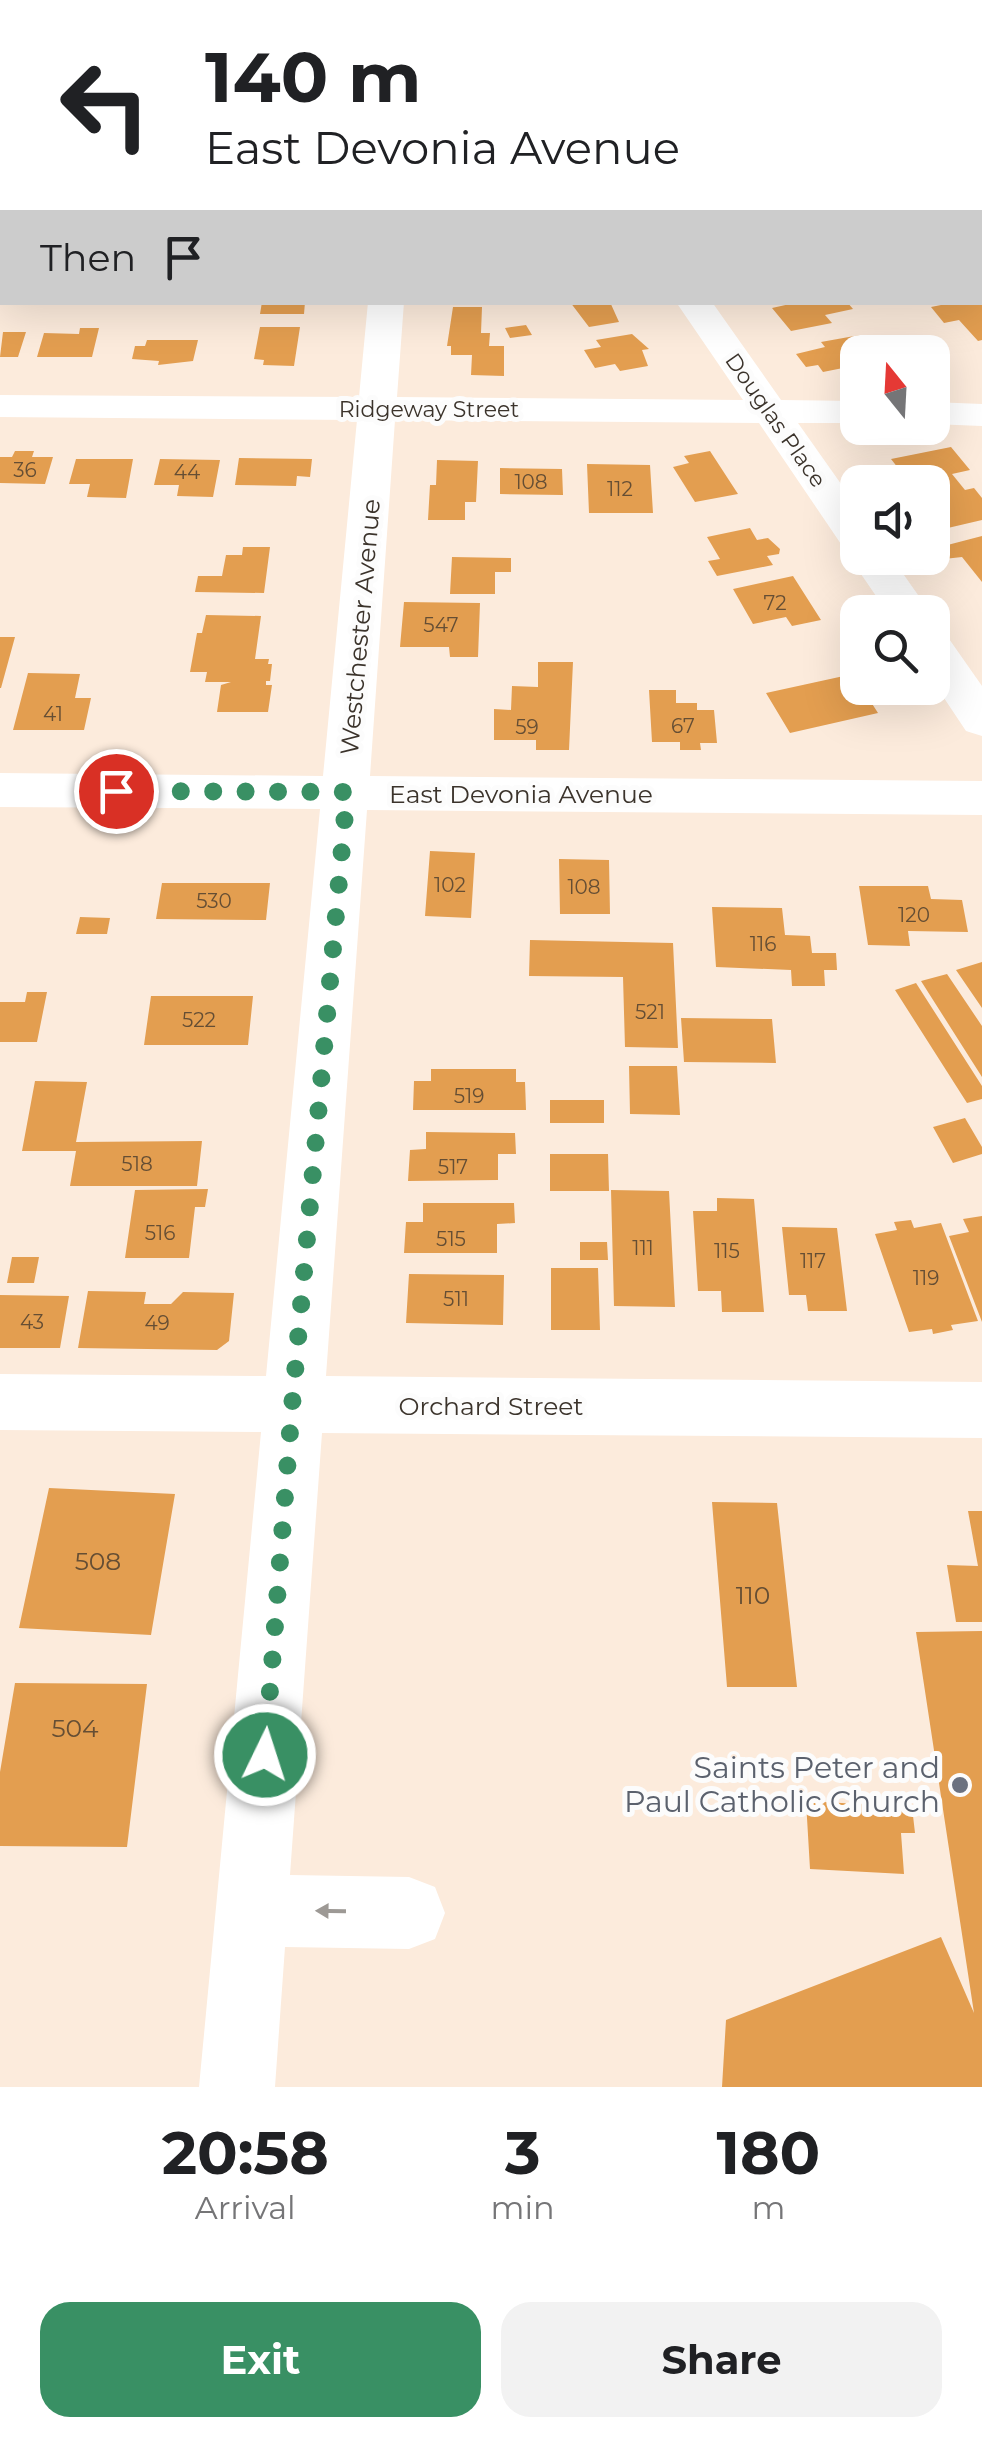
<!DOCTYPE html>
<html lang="en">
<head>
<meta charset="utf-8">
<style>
  :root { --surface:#fff; --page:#f2f2f2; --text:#202124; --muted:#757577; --accent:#399064 }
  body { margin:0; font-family:Montserrat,sans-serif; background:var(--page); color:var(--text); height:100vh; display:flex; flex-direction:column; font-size:38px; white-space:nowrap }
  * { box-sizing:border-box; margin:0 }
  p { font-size:32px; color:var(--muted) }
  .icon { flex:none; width:55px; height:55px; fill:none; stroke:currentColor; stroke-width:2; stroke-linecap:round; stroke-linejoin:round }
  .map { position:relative; height:2087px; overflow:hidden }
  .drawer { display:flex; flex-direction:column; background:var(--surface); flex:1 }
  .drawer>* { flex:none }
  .guide { position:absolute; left:0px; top:0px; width:982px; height:305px; box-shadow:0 10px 40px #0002; background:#fff; color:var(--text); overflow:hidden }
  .needle { width:65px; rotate:342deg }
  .tools { position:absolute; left:840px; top:335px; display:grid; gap:20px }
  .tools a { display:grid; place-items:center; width:110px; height:110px; border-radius:20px; background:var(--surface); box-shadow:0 10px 40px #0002; font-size:50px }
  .pin { position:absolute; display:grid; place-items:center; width:85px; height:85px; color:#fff; margin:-42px; border:5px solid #fff; border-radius:50%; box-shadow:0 2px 10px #0007 }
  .me { position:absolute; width:110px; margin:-55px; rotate:4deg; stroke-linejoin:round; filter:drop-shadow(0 0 8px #0008) }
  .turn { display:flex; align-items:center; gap:35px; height:210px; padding:0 40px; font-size:45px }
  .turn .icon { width:130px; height:130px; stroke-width:2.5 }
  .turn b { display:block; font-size:70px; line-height:85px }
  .then { display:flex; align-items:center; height:95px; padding:0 40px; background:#0003; gap:20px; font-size:38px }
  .eta { display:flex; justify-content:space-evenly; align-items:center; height:170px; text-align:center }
  .eta b { font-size:60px; font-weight:700; line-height:70px }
  .button { display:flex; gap:20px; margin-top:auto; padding:20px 40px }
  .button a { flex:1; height:115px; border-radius:30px; background:var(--accent); color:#fff; font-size:40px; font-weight:700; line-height:115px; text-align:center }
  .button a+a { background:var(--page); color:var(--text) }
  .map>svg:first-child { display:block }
  .building { fill:#e39e50 }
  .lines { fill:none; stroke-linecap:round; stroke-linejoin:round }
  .minor { fill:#fff; fill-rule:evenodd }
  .oneway { fill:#9d9995 }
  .route { stroke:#399064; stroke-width:18; stroke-dasharray:0 32.4 }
  .worship-dot { fill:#6b7280; stroke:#fcfcfc; stroke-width:4 }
  .labels { text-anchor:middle; stroke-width:10; stroke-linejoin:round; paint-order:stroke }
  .number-label { font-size:20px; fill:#654e34 }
  .far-street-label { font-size:22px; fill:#3b332b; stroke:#fcfcfc }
  .street-label { font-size:25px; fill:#3b332b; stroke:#fcfcfc }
  .near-number-label { font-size:25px; fill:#654e34 }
  .near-worship-label { font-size:30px; fill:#5b616d; stroke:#fcfcfc; text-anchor:end }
</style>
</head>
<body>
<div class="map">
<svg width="982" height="2087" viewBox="0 0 982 2087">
  <rect width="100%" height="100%" fill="#fcebdc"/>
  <!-- building -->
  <path class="building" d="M262,302h43l-1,12h-44z
    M570,302h40l9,20 -30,5z
    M799,302h48l6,7 -28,6 7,8 -41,8 -19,-23z
    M956,302h26v38l-4,1 -19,-21 -15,3 -13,-16z
    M453,307h29l-1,26h9l-1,13h15v30l-33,-1 1,-20h-21v-9h-4z
    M526,325l6,10 -22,3 -5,-10z
    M260,327h40l-6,39 -31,-1 1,-5 -10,-1z
    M80,328h19l-7,29h-55l7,-24 35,1z
    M3,332h23l-8,25h-18z
    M632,334l17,15 -7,1 6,16 -28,5 -5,-7 -20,4 -11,-18 17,-3 -5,-7z
    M860,335l15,17h-17v13l-35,7 -5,-7 -12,2 -10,-13 29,-7 -4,-5z
    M147,340h51l-5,21 -35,4 1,-4 -27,-2 3,-13h10z
    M951,447l19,23 -18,4 13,16 9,-2 8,10v22l-47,11 -3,-49h-23l-18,-23z
    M15,451h19l-2,6h21l-8,27 -45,-1v-26h12z
    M710,451l28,43 -43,8 -22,-35 16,-4 -5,-7z
    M239,458l73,1 -2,18 -13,-1 -1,10 -61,-1z
    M76,459h57l-7,39 -39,-1 3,-13h-21z
    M160,459l60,1 -7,37 -36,-1 2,-11h-25z
    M437,460l41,1 -2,41h-11v18h-37l2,-35h6z
    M587,464l63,1 3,48h-64z
    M500,468l62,1 1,26 -63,-1z
    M750,528l7,12 11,-2 12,11 -1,5 -12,2 6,9 -56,11 -9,-15 12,-2 -13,-22z
    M982,536v46l-20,-25 -18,2 -8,-11z
    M243,547h27l-6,46 -69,-1 3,-16h24l4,-21h16z
    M452,557l59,1v14h-16v22h-45z
    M793,576l28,44 -29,6 -6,-9 -33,7 -20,-35z
    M404,602l76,1 -2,54h-28l-1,-10h-49z
    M206,615l55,1 -6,43h14l-1,5h4l-2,17h-4v4h6l-4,27h-51l4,-27 10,-3h-26l2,-10h-17l7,-39h5z
    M0,637h15l-14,51h-1z
    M538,662h35l-4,88h-33v-10h-42v-31l17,1 1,-24 26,1z
    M28,673l52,1 -5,24h16l-7,32h-71z
    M853,674l5,14h4l16,25 -88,20 -24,-40z
    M649,690h27v13h21v7h17l3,33h-17l1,7h-21v-8h-28z
    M430,851l45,2 -4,65 -46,-2z
    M559,859l50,1 1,54h-50z
    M162,883h108l-4,37 -110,-1z
    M859,886h69l3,13 31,1 6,32 -60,-1 2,15 -42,-1z
    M712,907l70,1 3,27 25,1 2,17h24l1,17h-13l1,16h-33l-1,-16 -75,-3z
    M80,917l30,1 -3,16h-31z
    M530,940l143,3 5,105 -53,-1 -2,-70 -94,-1z
    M982,962v46l-26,-38z
    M947,974l35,52v51l-61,-96z
    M916,983l66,103v13l-15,4 -72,-113z
    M27,992h20l-10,50h-37v-40h25z
    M151,996h102l-5,49h-104z
    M681,1018l91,1 4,44 -92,-1z
    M629,1066h48l3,49 -50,-1z
    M431,1069h85v13h9l1,28h-113l1,-29h17z
    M35,1081l52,1 -11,60 126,-1 -5,45h-127l6,-35h-54z
    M550,1100h54v23h-54z
    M965,1118l17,29v7l-29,9 -20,-36z
    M426,1132l89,1 1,21h-18v26l-90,1 2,-31 16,-1z
    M550,1154h58l1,37h-59z
    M208,1189l-3,18h-10l-6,51h-64l10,-68z
    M611,1190l58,1 6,116 -61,-1z
    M717,1198l37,1 10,113h-42l-1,-21h-23l-5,-80h24z
    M423,1203h91l1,20 -18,1v29h-93l2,-31h17z
    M982,1216v106l-33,-86 20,-4 -6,-13z
    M911,1220l3,8 27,-5 37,98 -27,4 2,5 -20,4 -1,-5 -23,3 -34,-98 22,-4 -3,-8z
    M782,1227l55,1 10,83h-39l-2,-16h-17z
    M580,1242h27l1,18h-28z
    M12,1257h27l-5,26h-27z
    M551,1268h47l2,62h-49z
    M409,1274l95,1 -1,50 -97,-2z
    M88,1291l58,1 -2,12h27l12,-12 51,1 -5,48 -12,9 -139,-2z
    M0,1295l69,1 -9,52h-60z
    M49,1488l126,6 -24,141 -132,-7z
    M712,1502l65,1 20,184h-70z
    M968,1511h14v111h-26l-9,-57 31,1z
    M982,1631v456h-260l4,-67 215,-83 33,76 -58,-381z
    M15,1683l132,1 -20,163 -127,-1v-74z
    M806,1801l106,6 3,26h-14l3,41 -94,-5z"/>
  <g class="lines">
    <!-- minor -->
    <path class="minor" d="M470,0h28l1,2h-28z
      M819,0h28l1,2h-28z
      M0,132l2,1v19h-2z
      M980,183l2,1v21l-2,-1z
      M368,302h36l-7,95 346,3 -67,-98h36l69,98 77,1v22h-60l60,85v50h34l38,54h-43l-37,-54 5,-8 -12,-3 -84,-124 -364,-3 -25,356 612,5v34l-615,-5 -41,566 656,6v56l-660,-5 -32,442 119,2 26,10 10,26 -10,26 -26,10 -124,-2 -10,140h-76l62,-655 -261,-2v-56l266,2 54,-567 -320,-2v-34l323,3 34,-356 -357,-3v-22l359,2z
      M932,402l50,2v22l-50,-2z
      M932,632l15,4 35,50v50l-16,-5 -34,-51z"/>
  </g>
  <!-- one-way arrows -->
  <defs><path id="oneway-solid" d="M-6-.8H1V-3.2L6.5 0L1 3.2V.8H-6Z" transform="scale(2.5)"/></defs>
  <use class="oneway" href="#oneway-solid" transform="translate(331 1911) rotate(-179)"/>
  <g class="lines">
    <!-- route -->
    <path class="route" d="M116,791l231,1 -55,614 -27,349"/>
  </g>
  <!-- markers -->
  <circle class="worship-dot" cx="960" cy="1785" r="10"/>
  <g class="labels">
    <!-- number labels -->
    <g class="number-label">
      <text x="25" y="477">36</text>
      <text x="187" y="479">44</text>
      <text x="531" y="489">108</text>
      <text x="620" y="496">112</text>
      <text x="775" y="610">72</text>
      <text x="441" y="632">547</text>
      <text x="53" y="721">41</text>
      <text x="683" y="733">67</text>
      <text x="527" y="734">59</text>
      <text x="450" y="892">102</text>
      <text x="584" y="894">108</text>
      <text x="214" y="908">530</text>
      <text x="914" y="922">120</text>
      <text x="763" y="951">116</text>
      <text x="650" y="1019">521</text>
      <text x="199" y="1027">522</text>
      <text x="469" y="1103">519</text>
      <text x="137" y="1171">518</text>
      <text x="453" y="1174">517</text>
      <text x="160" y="1240">516</text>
      <text x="451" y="1246">515</text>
      <text x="643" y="1255">111</text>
      <text x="727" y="1258">115</text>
      <text x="813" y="1268">117</text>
      <text x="926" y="1285">119</text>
      <text x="456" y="1306">511</text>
      <text x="32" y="1329">43</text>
      <text x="157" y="1330">49</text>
    </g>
    <!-- far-street labels -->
    <g class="far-street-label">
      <text x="429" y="417">Ridgeway Street</text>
      <text transform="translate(776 420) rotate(55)" y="8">Douglas Place</text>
    </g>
    <!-- street labels -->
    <g class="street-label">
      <text transform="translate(360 627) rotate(-85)" y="9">Westchester Avenue</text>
      <text x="521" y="803">East Devonia Avenue</text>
      <text x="491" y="1415">Orchard Street</text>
    </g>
    <!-- near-number labels -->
    <g class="near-number-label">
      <text x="98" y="1570">508</text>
      <text x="753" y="1604">110</text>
      <text x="75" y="1737">504</text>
    </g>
    <!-- near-worship labels -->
    <g class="near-worship-label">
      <text x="940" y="1778">Saints Peter and<tspan x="940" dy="34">Paul Catholic Church</tspan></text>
    </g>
  </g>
</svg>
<div class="tools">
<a><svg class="needle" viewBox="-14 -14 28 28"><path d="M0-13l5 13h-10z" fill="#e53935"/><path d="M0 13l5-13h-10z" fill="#757577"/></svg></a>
<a><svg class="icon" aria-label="sound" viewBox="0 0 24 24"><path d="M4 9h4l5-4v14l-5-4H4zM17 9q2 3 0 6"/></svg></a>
<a><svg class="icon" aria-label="search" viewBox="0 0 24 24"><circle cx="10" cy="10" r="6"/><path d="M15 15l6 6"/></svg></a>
</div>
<div class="pin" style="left:116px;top:791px;background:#d93025"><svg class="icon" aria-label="arrive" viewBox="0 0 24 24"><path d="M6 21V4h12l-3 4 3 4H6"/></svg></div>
<svg class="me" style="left:265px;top:1755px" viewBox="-20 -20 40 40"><circle r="17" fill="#399064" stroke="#fff" stroke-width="3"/><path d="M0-11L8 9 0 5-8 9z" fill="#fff"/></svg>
<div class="guide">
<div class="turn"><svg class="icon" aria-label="left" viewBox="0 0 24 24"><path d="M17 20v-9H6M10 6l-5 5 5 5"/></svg><div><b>140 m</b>East Devonia Avenue</div></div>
<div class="then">Then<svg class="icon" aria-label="arrive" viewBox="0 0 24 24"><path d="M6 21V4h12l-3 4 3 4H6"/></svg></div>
</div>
</div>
<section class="drawer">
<div class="eta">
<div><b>20:58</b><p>Arrival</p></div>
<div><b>3</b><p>min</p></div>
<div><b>180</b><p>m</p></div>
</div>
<div class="button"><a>Exit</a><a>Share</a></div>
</section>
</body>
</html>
